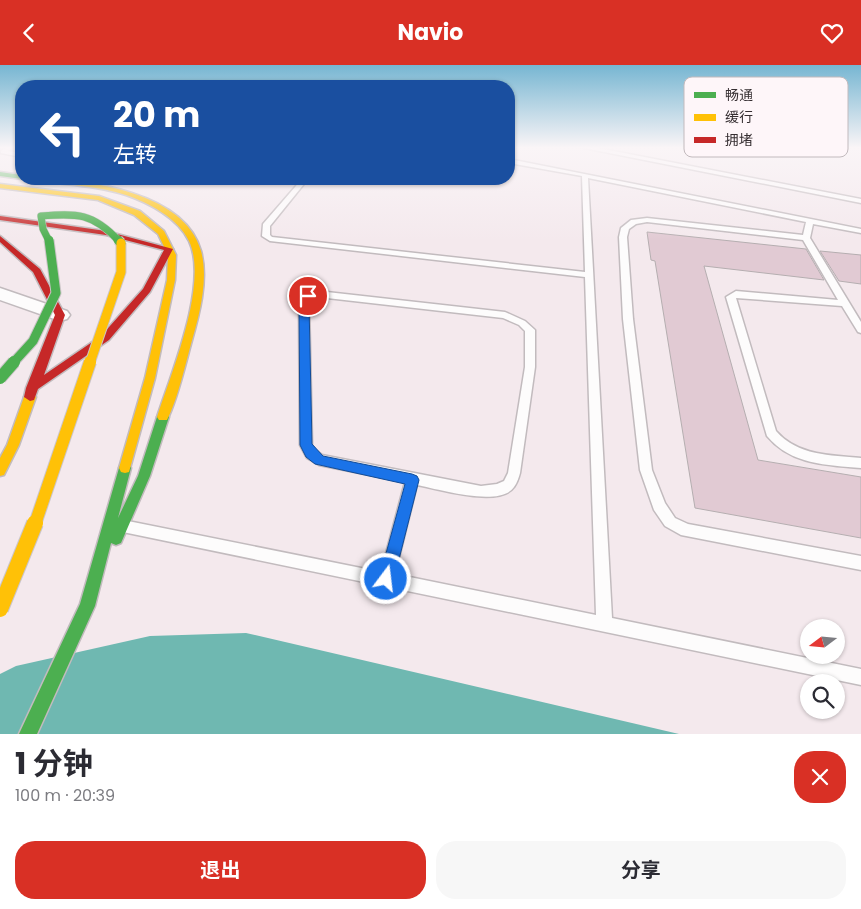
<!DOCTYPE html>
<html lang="zh">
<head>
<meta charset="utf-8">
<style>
  :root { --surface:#fff; --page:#f7f7f7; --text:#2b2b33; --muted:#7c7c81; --accent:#d93025 }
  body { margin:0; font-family:Poppins,"Noto Sans SC",sans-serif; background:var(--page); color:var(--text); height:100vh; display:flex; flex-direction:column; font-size:19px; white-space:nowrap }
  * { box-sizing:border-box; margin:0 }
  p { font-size:16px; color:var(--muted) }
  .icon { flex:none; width:28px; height:28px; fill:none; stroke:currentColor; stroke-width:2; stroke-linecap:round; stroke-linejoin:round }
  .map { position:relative; height:669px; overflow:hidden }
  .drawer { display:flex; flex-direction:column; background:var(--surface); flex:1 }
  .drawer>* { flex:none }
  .guide { position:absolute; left:15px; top:15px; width:500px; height:105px; border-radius:20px; box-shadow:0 1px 4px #0004; background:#1a4fa0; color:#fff; overflow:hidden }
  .needle { width:32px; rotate:254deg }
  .controls { position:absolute; left:800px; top:554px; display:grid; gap:10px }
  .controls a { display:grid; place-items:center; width:45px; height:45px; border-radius:50%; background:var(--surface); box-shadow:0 1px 4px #0004; font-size:25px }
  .pin { position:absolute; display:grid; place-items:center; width:42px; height:42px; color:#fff; margin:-21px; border:2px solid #fff; border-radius:50%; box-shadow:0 1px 5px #0007 }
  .me { position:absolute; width:55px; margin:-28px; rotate:15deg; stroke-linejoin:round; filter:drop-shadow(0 0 4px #0008) }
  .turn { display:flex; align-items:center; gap:18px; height:105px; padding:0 15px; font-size:22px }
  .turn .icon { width:65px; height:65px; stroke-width:2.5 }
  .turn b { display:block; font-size:35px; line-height:42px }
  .round { display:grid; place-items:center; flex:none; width:52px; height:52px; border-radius:20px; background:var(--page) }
  .head { display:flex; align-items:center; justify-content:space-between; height:85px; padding:0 15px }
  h1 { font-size:30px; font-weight:700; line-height:38px }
  .primary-button { display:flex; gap:10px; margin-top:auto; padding:10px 15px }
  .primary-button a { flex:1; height:58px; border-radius:20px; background:var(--accent); color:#fff; font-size:20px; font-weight:700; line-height:58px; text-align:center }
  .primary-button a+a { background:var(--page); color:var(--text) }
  header { display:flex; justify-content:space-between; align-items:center; height:65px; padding:0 15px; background:var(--accent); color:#fff; font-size:22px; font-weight:700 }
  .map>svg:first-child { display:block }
  .water { fill:#6fb8b1 }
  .building { fill:#e1cad3; stroke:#b5aeb0 }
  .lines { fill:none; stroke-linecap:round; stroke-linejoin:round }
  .lane-casing { stroke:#c2bbbe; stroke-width:3 }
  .street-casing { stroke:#c2bbbe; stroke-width:3 }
  .fast-casing { stroke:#c2bbbe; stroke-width:3 }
  .slow-casing { stroke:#c2bbbe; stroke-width:3 }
  .jam-casing { stroke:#c2bbbe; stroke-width:3 }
  .lane { fill:#fdfcfc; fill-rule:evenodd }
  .street { fill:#fdfcfc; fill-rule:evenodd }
  .fast { fill:#4caf50; fill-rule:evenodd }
  .slow { fill:#ffc107; fill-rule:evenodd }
  .jam { fill:#c62828; fill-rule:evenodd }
  .fast-bridge-far2-casing { stroke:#cbc5c7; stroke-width:8; stroke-linecap:butt }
  .fast-bridge-far1-casing { stroke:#cbc5c7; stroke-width:11; stroke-linecap:butt }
  .fast-bridge-casing { stroke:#cbc5c7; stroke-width:14; stroke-linecap:butt }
  .slow-bridge-far2-casing { stroke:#cbc5c7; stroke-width:11; stroke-linecap:butt }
  .slow-bridge-far1-casing { stroke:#cbc5c7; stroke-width:14; stroke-linecap:butt }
  .slow-bridge-casing { stroke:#cbc5c7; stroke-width:18; stroke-linecap:butt }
  .fast-bridge-far2 { stroke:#4caf50; stroke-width:7 }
  .fast-bridge-far1 { stroke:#4caf50; stroke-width:9 }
  .fast-bridge { stroke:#4caf50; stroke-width:12 }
  .slow-bridge-far2 { stroke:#ffc107; stroke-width:9 }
  .slow-bridge-far1 { stroke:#ffc107; stroke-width:12 }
  .slow-bridge { stroke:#ffc107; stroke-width:16 }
  .route { fill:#1a73e8; stroke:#114b97 }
  .key { fill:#fef6f9; stroke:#c2babd; stroke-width:1 }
  .key-label { font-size:14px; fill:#352e31 }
</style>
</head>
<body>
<header><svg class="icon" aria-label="back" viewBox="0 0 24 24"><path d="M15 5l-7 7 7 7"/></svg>Navio<svg class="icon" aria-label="heart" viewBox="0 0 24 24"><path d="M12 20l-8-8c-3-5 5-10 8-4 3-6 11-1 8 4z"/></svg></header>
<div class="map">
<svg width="861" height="669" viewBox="0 0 861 669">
  <rect width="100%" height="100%" fill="#f4e9ed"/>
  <!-- water -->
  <path class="water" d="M246,568l433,101h-679v-60l16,-8 134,-30z"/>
  <!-- building -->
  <path class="building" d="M647,167l159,17 18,31 -120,-14 54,194 103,17v61l-166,-30 -40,-247 -4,-1z
    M820,186l41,4v29l-22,-3z"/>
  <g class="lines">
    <!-- lane casing -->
    <g class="lane-casing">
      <path id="lane" d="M6,82h7l-5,4 13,2v4l-20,-4v-2z
        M579,82h14l268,52v4z
        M509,94l352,70v4l-48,-9 -3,14 51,84v11l-3,-1 -16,-26 -106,-8 40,133c22,25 54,24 85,27v10c-34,-3 -70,-3 -94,-32l-41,-139 10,-6 102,9 -35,-60 -156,-18 -11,2 -7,5 -2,8 6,82 19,151 13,33 10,15 13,6 173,32v14l-180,-35 -16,-9 -11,-16 -14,-40 -17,-151 -4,-82 2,-9 10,-8 16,-2 156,17 3,-13 -218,-44 24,440 249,51v16l-743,-154 -2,-5 2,-5 5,-1 258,52 24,-90 -86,-17 -12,-7 -7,-13 -1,-141 7,-10 12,-3 187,21 20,9 10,9v37l-15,106c-1,4 -3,10 -6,14 -14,21 -76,2 -97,-2l-22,89 201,41 -11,-338 -315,-36 -8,-5 1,-12 39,-45h6l-38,47v9l2,2 313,35 -3,-96 -73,-13zM318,232l185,21 16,7 6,6v36l-17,106 -4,8 -7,3 -16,2 -159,-31 -7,-5 -3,-5 -3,-141 3,-6z"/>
    </g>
    <!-- street casing -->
    <g class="street-casing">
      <path id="street" d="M0,223l67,23 3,4 -3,4 -7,2 -60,-21z"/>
    </g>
    <!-- fast casing -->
    <g class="fast-casing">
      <path id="fast" d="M0,107l21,3 1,4 -22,-3z
        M163,347l4,2 2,3 -19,59 -29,67 -5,2 -5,-2 -16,63 -58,128h-18l61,-130 39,-136 2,-4 4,-1 4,1 2,4 -13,50 20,-42 19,-59 2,-3z"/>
    </g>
    <!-- slow casing -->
    <g class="slow-casing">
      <path id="slow" d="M37,114c50,0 148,13 164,72 8,29 -2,65 -10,93 -6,22 -14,57 -24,76h-8l-2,-3c14,-43 52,-134 32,-176 -11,-23 -40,-38 -63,-46 -27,-9 -58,-10 -86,-14z
        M0,119l99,12 41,15 24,20 12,24 -1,25 -20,98 -26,94 -4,1 -4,-1 -2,-4 26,-90 22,-98 1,-25 -10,-21 -24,-19 -36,-15 -98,-12z
        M30,328l6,4 -17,48 -15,30 -4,1v-18l7,-13 17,-48z"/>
    </g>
    <!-- jam casing -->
    <g class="jam-casing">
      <path id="jam" d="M0,151l106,15 67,18 -23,43 -41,48 -71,49 -4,11 -4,1 -6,-4 2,-9 29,-73 -22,-43 -33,-30v-6l40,33 25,46 -21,60 57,-39 42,-47 21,-39 -58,-15 -106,-15z"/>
    </g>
    <!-- lane -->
    <use href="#lane" class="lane"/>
    <!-- street -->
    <use href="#street" class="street"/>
    <!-- fast -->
    <use href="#fast" class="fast"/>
    <!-- slow -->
    <use href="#slow" class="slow"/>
    <!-- jam -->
    <use href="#jam" class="jam"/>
    <!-- fast-bridge-far2 casing -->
    <g class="fast-bridge-far2-casing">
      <path id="fast-bridge-far2" d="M49,176l-6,-12 -2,-13c36,-3 52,-3 78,25"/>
    </g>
    <!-- fast-bridge-far1 casing -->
    <g class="fast-bridge-far1-casing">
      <path id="fast-bridge-far1" d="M118,175l3,3
        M13,298l20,-22 23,-48 -7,-53"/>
    </g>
    <!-- fast-bridge casing -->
    <g class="fast-bridge-casing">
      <path id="fast-bridge" d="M0,313l14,-16"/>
    </g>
    <!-- slow-bridge-far2 casing -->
    <g class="slow-bridge-far2-casing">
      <path id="slow-bridge-far2" d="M90,298l31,-91v-29"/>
    </g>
    <!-- slow-bridge-far1 casing -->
    <g class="slow-bridge-far1-casing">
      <path id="slow-bridge-far1" d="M35,459l55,-162"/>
    </g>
    <!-- slow-bridge casing -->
    <g class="slow-bridge-casing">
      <path id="slow-bridge" d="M0,544l35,-86"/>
    </g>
    <!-- fast-bridge-far2 -->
    <use href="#fast-bridge-far2" class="fast-bridge-far2"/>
    <!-- fast-bridge-far1 -->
    <use href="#fast-bridge-far1" class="fast-bridge-far1"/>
    <!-- fast-bridge -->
    <use href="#fast-bridge" class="fast-bridge"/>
    <!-- slow-bridge-far2 -->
    <use href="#slow-bridge-far2" class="slow-bridge-far2"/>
    <!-- slow-bridge-far1 -->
    <use href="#slow-bridge-far1" class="slow-bridge-far1"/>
    <!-- slow-bridge -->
    <use href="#slow-bridge" class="slow-bridge"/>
  </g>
  <!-- sky -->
  <linearGradient id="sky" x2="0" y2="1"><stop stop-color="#77b6d2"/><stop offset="0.47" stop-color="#faf5f7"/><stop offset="1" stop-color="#faf5f7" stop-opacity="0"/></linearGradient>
  <rect width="861" height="176" fill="url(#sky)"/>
  <!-- route -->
  <path class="route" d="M305,229l8,2 -4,8 3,140 11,12 89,18 5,2 2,4 -25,99 -2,5 -6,2 -5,-2 -2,-5 26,-95 -90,-20 -9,-7 -6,-12 -1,-141z"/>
  <!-- legend -->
  <rect x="684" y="12" width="164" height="80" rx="8" class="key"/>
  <rect x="694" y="27" width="22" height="6" fill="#4caf50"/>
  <rect x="694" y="49" width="22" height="7" fill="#ffc107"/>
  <rect x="694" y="72" width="22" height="6" fill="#c62828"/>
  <g class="key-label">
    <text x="725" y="35">畅通</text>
    <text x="725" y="57">缓行</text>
    <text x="725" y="80">拥堵</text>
  </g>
</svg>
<div class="controls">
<a><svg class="needle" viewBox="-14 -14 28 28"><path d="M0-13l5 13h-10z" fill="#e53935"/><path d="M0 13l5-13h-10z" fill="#7c7c81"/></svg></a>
<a><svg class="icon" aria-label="search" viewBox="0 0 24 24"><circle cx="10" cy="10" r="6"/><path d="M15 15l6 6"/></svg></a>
</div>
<div class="pin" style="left:308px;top:231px;background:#d93025"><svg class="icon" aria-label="arrive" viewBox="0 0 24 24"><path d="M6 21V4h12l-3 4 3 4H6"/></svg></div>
<svg class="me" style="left:386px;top:514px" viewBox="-20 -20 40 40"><circle r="17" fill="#1a73e8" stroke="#fff" stroke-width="3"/><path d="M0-11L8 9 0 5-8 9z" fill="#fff"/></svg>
<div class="guide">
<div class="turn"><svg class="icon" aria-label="left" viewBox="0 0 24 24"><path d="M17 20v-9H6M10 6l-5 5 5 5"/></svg><div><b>20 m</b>左转</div></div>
</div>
</div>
<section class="drawer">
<div class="head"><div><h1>1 分钟</h1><p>100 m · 20:39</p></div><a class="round" style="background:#d93025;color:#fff"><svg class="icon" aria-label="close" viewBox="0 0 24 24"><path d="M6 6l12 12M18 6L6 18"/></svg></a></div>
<div class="primary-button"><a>退出</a><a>分享</a></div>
</section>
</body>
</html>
